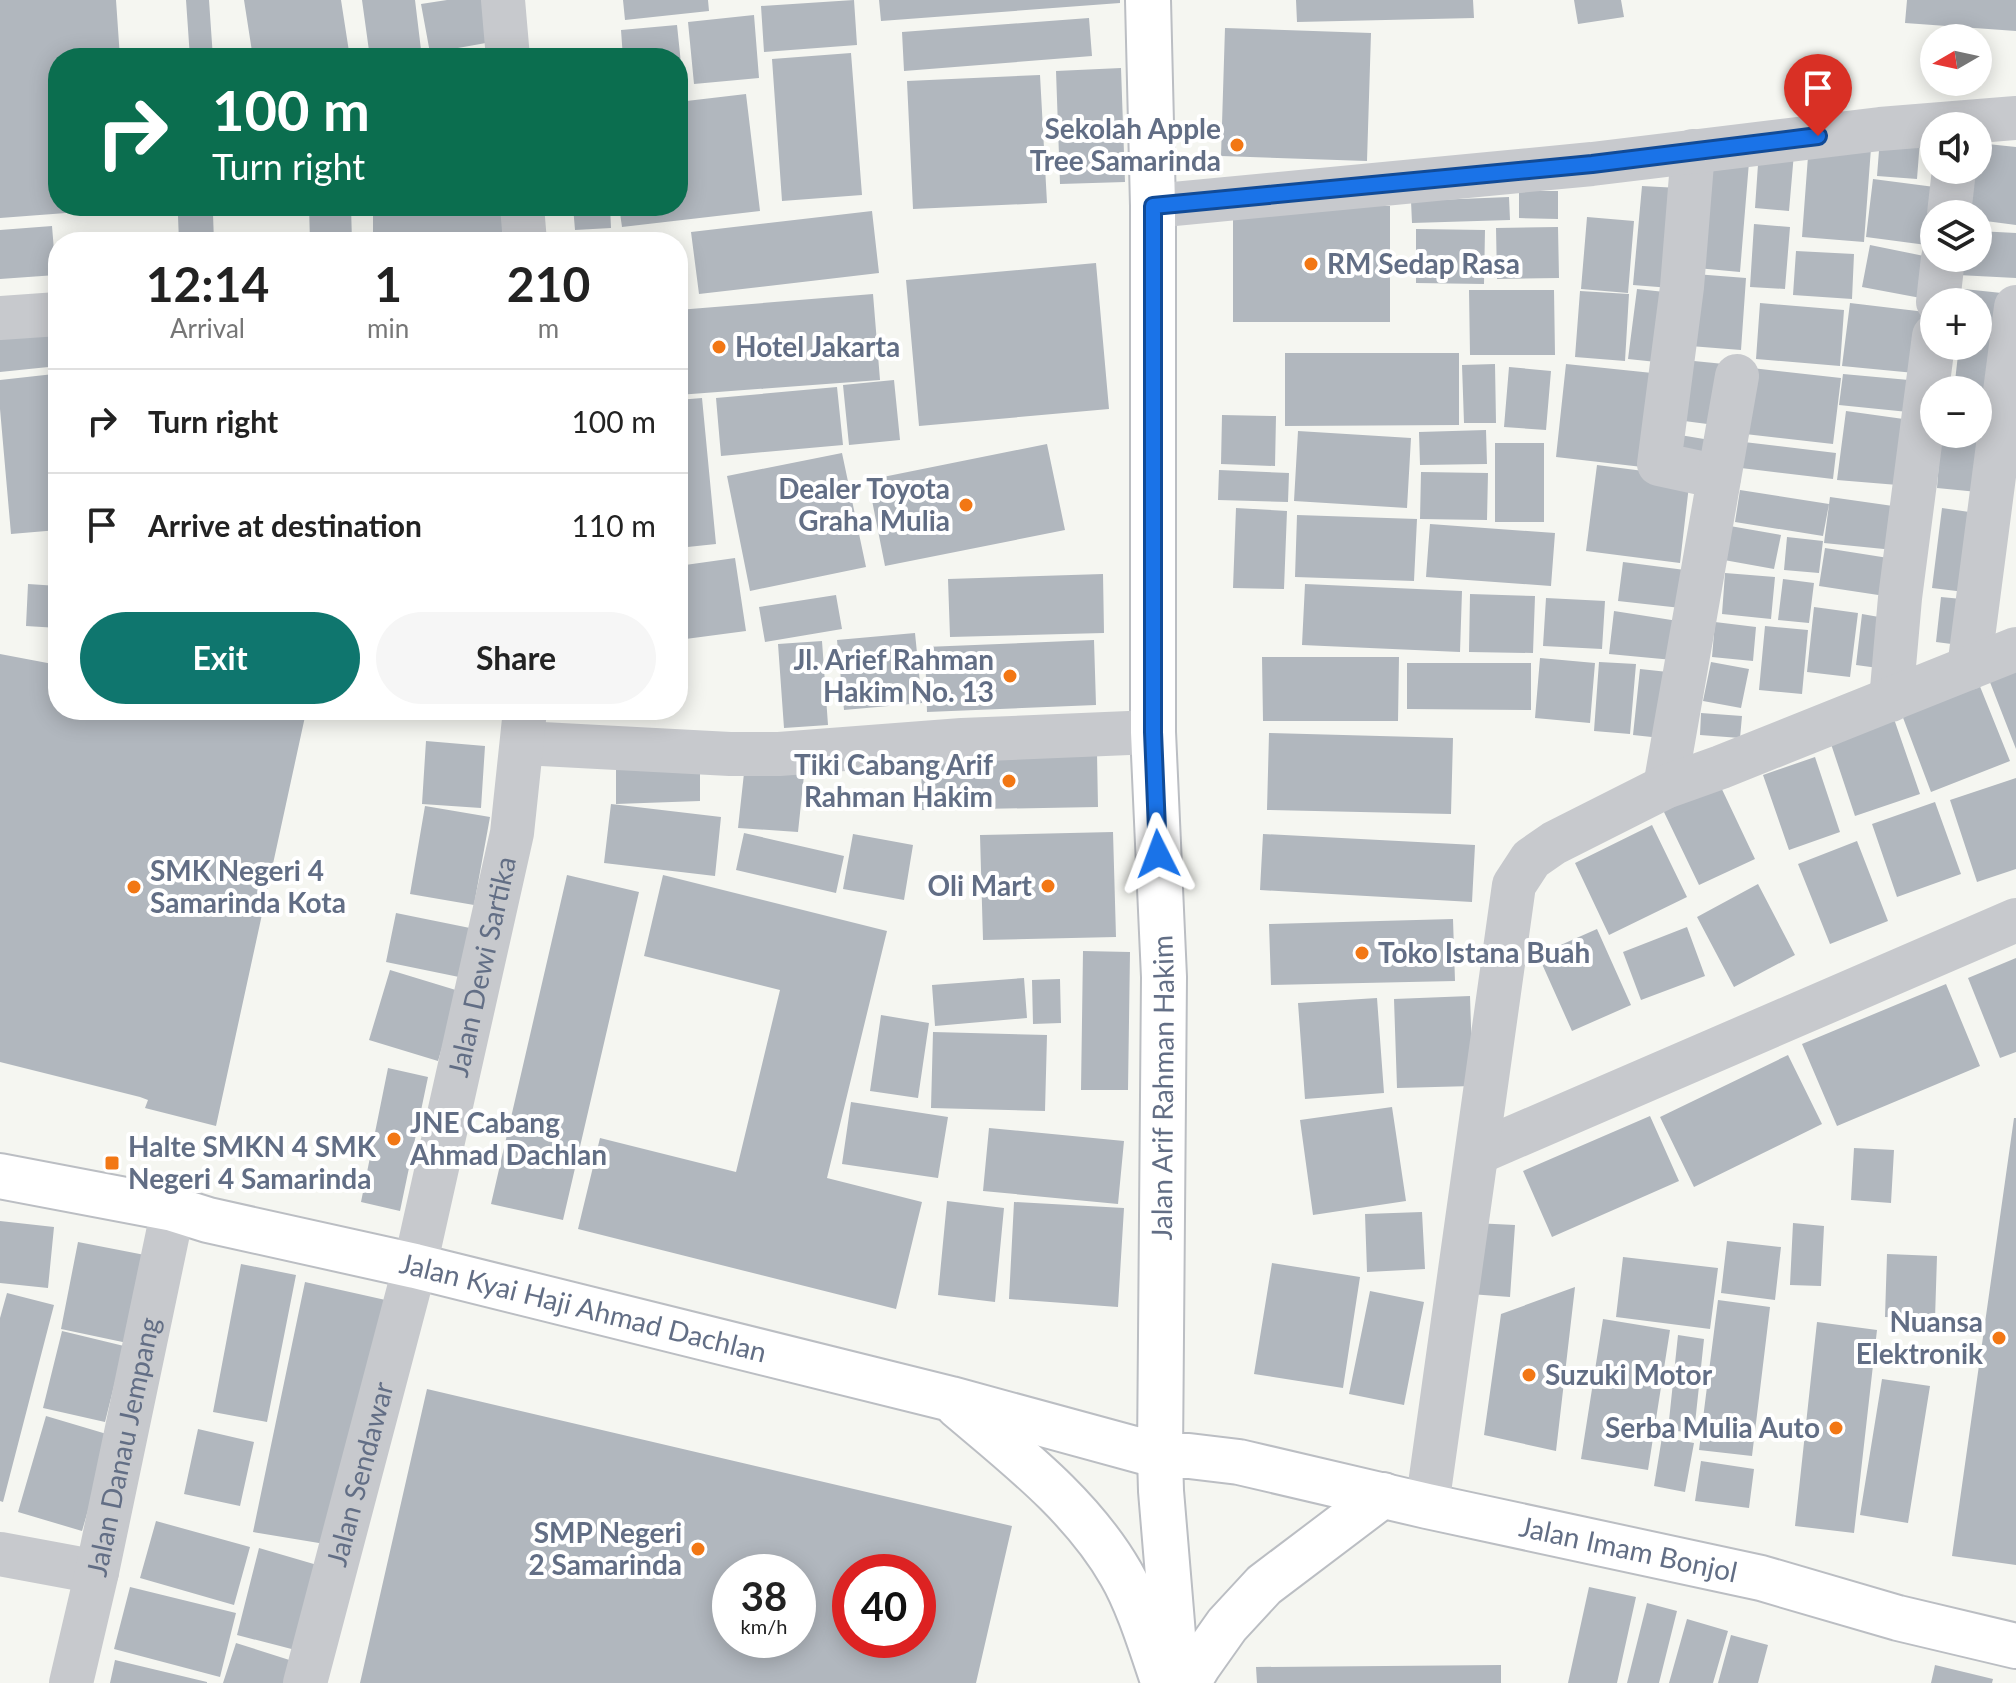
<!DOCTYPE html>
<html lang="en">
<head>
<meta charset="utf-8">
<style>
  :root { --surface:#fff; --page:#f6f6f6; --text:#222; --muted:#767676; --line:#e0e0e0; --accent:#0f766e }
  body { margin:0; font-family:Lato,sans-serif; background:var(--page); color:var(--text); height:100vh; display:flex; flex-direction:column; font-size:30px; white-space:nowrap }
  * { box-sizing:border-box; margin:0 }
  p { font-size:26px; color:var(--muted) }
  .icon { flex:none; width:44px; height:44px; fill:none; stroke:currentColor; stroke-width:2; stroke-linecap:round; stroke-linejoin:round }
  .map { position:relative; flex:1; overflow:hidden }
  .drawer { position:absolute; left:48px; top:232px; width:640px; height:488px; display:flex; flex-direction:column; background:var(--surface); border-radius:32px; box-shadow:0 4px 20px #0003 }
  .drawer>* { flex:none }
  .banner { position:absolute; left:48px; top:48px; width:640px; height:168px; border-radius:32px; box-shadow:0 4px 20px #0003; background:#0b6e4f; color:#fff; overflow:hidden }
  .needle { width:52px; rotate:261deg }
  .controls { position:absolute; left:1920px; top:24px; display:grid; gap:16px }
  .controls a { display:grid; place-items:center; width:72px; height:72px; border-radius:50%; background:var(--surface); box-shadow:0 4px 20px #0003; font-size:40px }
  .speed { position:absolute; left:712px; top:1554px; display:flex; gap:16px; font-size:40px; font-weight:700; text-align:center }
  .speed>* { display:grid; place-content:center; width:104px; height:104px; border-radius:50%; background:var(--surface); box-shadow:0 4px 20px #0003; line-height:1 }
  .speed small { font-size:20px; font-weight:400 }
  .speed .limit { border:12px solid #d22; background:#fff; color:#111 }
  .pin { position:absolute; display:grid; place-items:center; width:68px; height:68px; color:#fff; margin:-82px -34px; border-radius:50% 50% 50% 0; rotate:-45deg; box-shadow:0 0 8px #0007 }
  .pin .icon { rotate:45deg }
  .me { position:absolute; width:88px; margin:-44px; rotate:357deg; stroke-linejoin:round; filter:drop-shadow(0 0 6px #0008) }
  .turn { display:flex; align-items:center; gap:28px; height:168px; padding:0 32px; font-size:36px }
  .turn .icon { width:104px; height:104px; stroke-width:2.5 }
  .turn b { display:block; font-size:56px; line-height:68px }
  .eta { display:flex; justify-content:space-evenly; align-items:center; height:136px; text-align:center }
  .eta b { font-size:48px; font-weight:700; line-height:56px }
  .primary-button { display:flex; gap:16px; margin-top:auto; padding:16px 32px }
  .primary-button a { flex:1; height:92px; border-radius:48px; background:var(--accent); color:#fff; font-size:32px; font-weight:700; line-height:92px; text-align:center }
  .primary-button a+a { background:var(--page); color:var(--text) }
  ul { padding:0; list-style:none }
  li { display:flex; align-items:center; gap:24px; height:104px; padding:0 32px; border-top:2px solid var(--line) }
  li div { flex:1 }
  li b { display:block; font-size:30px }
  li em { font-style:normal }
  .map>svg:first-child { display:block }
  .building { fill:#b1b7be; fill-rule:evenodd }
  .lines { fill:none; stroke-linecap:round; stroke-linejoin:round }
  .secondary-casing { stroke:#bbbec3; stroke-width:48 }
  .street { stroke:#c7c9cd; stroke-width:44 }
  .secondary { stroke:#fff; stroke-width:44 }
  .route-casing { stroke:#114b97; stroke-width:20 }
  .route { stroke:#1a73e8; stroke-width:14 }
  .poi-dot { fill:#f27714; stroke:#fff; stroke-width:3 }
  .labels { text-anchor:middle; stroke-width:8; stroke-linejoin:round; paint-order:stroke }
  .poi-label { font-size:28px; font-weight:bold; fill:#626e85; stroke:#fff; text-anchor:end }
  .street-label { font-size:28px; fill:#626e85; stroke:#fff }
</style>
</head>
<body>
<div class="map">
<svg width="2016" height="1683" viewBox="0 0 2016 1683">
  <rect width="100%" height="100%" fill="#f5f6f1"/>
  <!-- building -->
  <path class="building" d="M0,0h116l4,58h-62v148h74v2l-132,10z
    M186,0h23l4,58h-23z
    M244,0h97l9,58h-97z
    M362,0h53l7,58h-52z
    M447,0h42l8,41 -67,12 -9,-49z
    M623,0h85l1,11 -84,9z
    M854,0l3,45 -93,7 -3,-46z
    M879,0h241v3l-239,18z
    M1296,0h177l1,18 -177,4z
    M1574,0h47l3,17 -46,7z
    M1907,0h109v31l-111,-8z
    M754,15l5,63 -65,6 -6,-62z
    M1089,18l3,38 -188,15 -2,-39z
    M677,25l6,58 -5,1v-26h-55l-2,-28z
    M1225,28l146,5 -4,128 -146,-5z
    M851,53l11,142 -80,6 -10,-142z
    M1121,68l4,114 -65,2 -4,-113z
    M1040,75l7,128 -134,6 -6,-128z
    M746,94l14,117 -138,16 -3,-21h59v-104z
    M1880,138l40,2 -3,39 -40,-3z
    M1809,143l62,5 -7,94 -62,-5z
    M1978,143l38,4v78l-38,-5v-6h-16l5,-44h11z
    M1759,150l35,3 -5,58 -34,-3z
    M1706,158l43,4 -9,110 -43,-4z
    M1873,179l77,10 -16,25v32l-68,-9z
    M1642,186l37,2 -8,100 -38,-3z
    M1519,191h39v28l-39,-1z
    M1509,197l1,23 -98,3 -1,-22z
    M1233,205l157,1v116h-157z
    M309,206h42l1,36h-42z
    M573,206h37l1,22 -36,2z
    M872,211l7,62 -180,21 -8,-62z
    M373,213h129v29h-129z
    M213,214l1,28h-35l-1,-26z
    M1587,217l47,4 -6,72 -47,-4z
    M1754,224l36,3 -5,62 -35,-2z
    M52,226l4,49 -56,4v-49z
    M1558,227l1,51 -62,1 -1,-51z
    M1416,229l69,1 -1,54 -68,-1z
    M1978,231l38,2v45l-58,-3 1,-17h19z
    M1870,245l64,13 -8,41 -64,-12z
    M1796,251l58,3 -2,45 -59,-4z
    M1096,263l13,146 -190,17 -13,-146z
    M1695,274l51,4 -5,72 -51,-4z
    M1637,289l37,4 -8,70 -38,-4z
    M1964,289l47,5 -10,106 -23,-2v-8h-24l5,-44h19v-44h-15z
    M1469,290h85l1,65h-85z
    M1580,291l49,3 -4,67 -50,-4z
    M873,294l7,86 -202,15v-85z
    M1760,303l84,7 -4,56 -84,-7z
    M1850,303l84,10 -9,61 -83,-8z
    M54,318l4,48 -58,6v-49z
    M1285,353h174v72l-174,1z
    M1674,359l50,5 -9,61 -46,-6z
    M1495,364l1,59h-32l-2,-58z
    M1566,364l96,10 -11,94 -95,-11z
    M1509,367l42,4 -5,59 -42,-3z
    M1752,368l89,10 -8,66 -88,-10z
    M54,374l4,43v113l-47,4 -11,-125v-29z
    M1843,374l77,7 -2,32 -79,-8z
    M894,380l6,60 -51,5 -6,-60z
    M837,387l6,58 -122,11 -5,-58z
    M702,398l14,146 -38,4v-148z
    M1846,411l72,10 -8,65 -73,-6z
    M1978,414l16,1 -6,78 -51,-5 4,-54h37z
    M1222,415l54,1 -1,50 -54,-2z
    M1486,430l1,34 -67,1 -1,-33z
    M1298,431l113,7 -4,70 -113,-7z
    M1668,433l42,7 -4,28z
    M1744,442l92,11 -3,26 -92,-11z
    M1495,443h49v79h-49z
    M1047,444l18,86 -180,36 -17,-86z
    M842,453l24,114 -116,24 -23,-115z
    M1597,465l93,12 -10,86 -94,-12z
    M1219,470l70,3 -1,29 -70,-2z
    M1421,472l67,1 -1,47 -67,-1z
    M1740,490l89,14 -6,32 -88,-14z
    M1830,497l77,11 -3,43 -80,-8z
    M1236,508l51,3 -3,78 -51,-1z
    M1942,508l41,6 -10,79 -41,-5z
    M1297,515l120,4 -3,62 -119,-4z
    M1430,524l125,9 -4,53 -125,-9z
    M1730,526l51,9 -7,34 -50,-9z
    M1787,537l36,4 -4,32 -35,-3z
    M1825,548l76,12 -3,38 -79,-12z
    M735,558l11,73 -68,9v-74z
    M1623,562l62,8 -4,38 -63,-7z
    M1725,573l50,4 -4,42 -49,-5z
    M1103,574l1,59 -154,4 -2,-58z
    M1783,579l31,4 -5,40 -31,-3z
    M28,584l30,2v42l-32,-2z
    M1305,584l157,7 -2,61 -158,-7z
    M1470,594l65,2 -2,57 -64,-1z
    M836,595l6,34 -77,13 -6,-35z
    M1941,597l31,3 -5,46 -31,-4z
    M1546,598l59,3 -3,48 -59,-3z
    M1814,607l44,6 -8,64 -43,-5z
    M1614,611l64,10 -5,39 -64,-6z
    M1862,614l34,6 -3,50 -37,-5z
    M1715,622l41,5 -3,34 -41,-4z
    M1765,626l43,4 -6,64 -43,-4z
    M915,633l7,70 -78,7 -7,-70z
    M1094,640l2,65 -169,7 -2,-65z
    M822,641l6,84 -44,3 -6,-84z
    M0,654l58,11v45h237l11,2 -90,414 -71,-18 3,-8 -8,-3 -140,-35z
    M1262,657h137l-1,64h-135z
    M1540,658l55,5 -5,60 -55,-5z
    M2016,660v89l-30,-77z
    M1599,662l37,2 -6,70 -36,-3z
    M1711,662l38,7 -8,39 -38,-7z
    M1407,663h124v47l-124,-1z
    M1640,669l28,3 -7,66 -28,-3z
    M1979,684l31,77 -79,31 -29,-77z
    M1701,713l41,3 -2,22 -40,-3z
    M1893,716l27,78 -65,22 -26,-78z
    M1269,733l184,5 -2,76 -184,-4z
    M426,741l59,5 -4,62 -59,-4z
    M1097,753l1,54 -176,3 -1,-55z
    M616,755h84v46l-84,3z
    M1815,757l25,75 -51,18 -26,-75z
    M745,764l60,2 -7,66 -60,-4z
    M2016,778v91l-39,13 -27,-82z
    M1719,783l36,76 -56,26 -36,-75z
    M1935,802l26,72 -64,23 -25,-73z
    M611,804l110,13 -6,59 -111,-13z
    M425,806l65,11 -16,88 -64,-11z
    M1652,825l35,72 -78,38 -34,-72z
    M1113,832l3,105 -133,3 -3,-105z
    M744,833l100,23 -8,37 -100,-23z
    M853,834l60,11 -9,55 -61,-11z
    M1263,834l212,11 -3,57 -212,-12z
    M1857,841l31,80 -58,23 -32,-80z
    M567,875l72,17 -76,328 -72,-16z
    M663,875l224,56 -60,247 95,24 -26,107 -318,-80 22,-91 136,34 44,-182 -136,-34z
    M1758,884l37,71 -61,32 -37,-70z
    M396,913l74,15 -11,49 -73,-15z
    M1453,919l2,62 -184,4 -2,-61z
    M1687,927l18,49 -64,24 -18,-48z
    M1597,929l34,76 -59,26 -34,-76z
    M1083,951l47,1 -2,138h-47z
    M2016,958v94l-16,6 -32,-80z
    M390,970l69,21 -21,70 -69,-21z
    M1024,978l3,40 -92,8 -3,-41z
    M1060,979l1,44 -28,1 -1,-44z
    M1946,984l34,82 -143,60 -35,-82z
    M1470,996l3,90 -76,2 -3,-89z
    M1377,998l7,95 -79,6 -7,-96z
    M881,1015l48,8 -11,75 -48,-7z
    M933,1032l114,3 -2,76 -114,-3z
    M1788,1055l34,69 -128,63 -34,-70z
    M388,1068l40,9 -28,134 -39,-9z
    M851,1102l97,15 -10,61 -96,-14z
    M1392,1107l14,94 -93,14 -13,-95z
    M1650,1116l29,65 -127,56 -29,-66z
    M2014,1118h2v447l-64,-9z
    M989,1128l135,13 -6,63 -135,-13z
    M1854,1148l40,2 -3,53 -40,-3z
    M947,1201l57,7 -9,94 -57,-7z
    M1014,1202l110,6 -6,99 -109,-8z
    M1422,1212l3,57 -58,3 -2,-58z
    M0,1221l54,6 -6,61 -48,-5z
    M1474,1223l41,2 -5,72 -40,-3z
    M1793,1223l31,3 -3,60 -31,-1z
    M1727,1241l54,6 -6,53 -54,-7z
    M78,1242l72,14 -18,88 -71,-15z
    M1887,1254l50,2 -2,63 -50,-2z
    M1623,1257l95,11 -8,61 -94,-12z
    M1272,1263l88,14 -17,111 -89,-14z
    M241,1264l55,11 -29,147 -54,-10z
    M305,1282l85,19 -59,244 -78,-13z
    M1575,1287l-19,164 -72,-16 17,-121z
    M1370,1291l54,11 -20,103 -55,-11z
    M7,1293l47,12 -51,197 -3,-1v-183z
    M1718,1300l52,7 -18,149 -53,-6z
    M1603,1319l67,11 -22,140 -67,-11z
    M1817,1322l60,8 -23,203 -59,-7z
    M62,1331l62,15 -19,76 -62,-14z
    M1678,1335l26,4 -10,94 -26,-3z
    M1882,1379l48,7 -22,137 -48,-8z
    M427,1389l585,137 -36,157h-616zM730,1572h68v68h-68zM850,1572h68v68h-68z
    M46,1416l64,19 -28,96 -64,-19z
    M198,1429l56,13 -14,64 -56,-12z
    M1662,1437l32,6 -9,49 -31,-6z
    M1701,1461l53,8 -5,39 -54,-7z
    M156,1521l94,26 -16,58 -94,-27z
    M259,1548l65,19 -17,86 -70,-18z
    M130,1587l106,26 -16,64 -106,-28z
    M1589,1587l47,10 -19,86h-49z
    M1647,1603l30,8 -18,72h-32z
    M1687,1619l41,12 -15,52h-44z
    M1731,1635l37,10 -10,38h-40z
    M236,1643l66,21 -6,19h-73z
    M115,1660l92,22v1h-97z
    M1501,1665v18h-244l-1,-16z
    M1935,1665l58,14 -1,4h-61z"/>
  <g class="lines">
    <!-- secondary casing -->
    <g class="secondary-casing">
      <g id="secondary">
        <path id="s3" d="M0,1176l173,33 35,11 207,46 536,133 209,57 4,-479 -11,-245v-526l-5,-206"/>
        <path d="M958,1406c59,50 124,100 163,168 17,29 30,72 41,104"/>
        <path id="s4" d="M1177,1683l-16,-192 -1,-35h29l50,6 188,44 334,72 137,40 118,28"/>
        <path d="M1188,1683l10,-17 29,-41 37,-40 119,-90"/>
      </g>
    </g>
    <!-- street -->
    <g class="street">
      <path d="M503,0l5,58"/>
      <path d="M1693,151l-11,136 -23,177 60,13"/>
      <path d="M522,206l3,36"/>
      <path d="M1153,206l439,-42 288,-35 136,-11"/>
      <path d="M1949,214l5,-44"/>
      <path d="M1938,302l5,-44"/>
      <path d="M0,318l58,-4"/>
      <path d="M1969,668l47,-361"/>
      <path d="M1891,700l9,-102 34,-262"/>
      <path d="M523,743l207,11h49l183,-14 191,-8"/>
      <path d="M1665,787l72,-411"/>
      <path d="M1477,1153l539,-233"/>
      <path d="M1427,1506l87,-621 17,-26 23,-16 111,-56 56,-20 295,-118"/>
      <path d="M0,1554l97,18"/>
      <path id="s1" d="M71,1683l26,-111 76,-363"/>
      <path id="s2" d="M305,1683l110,-417 97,-433 13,-123"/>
    </g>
    <!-- secondary -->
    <use href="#secondary" class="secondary"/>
  </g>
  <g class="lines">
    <!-- route casing -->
    <g class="route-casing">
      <path id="route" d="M1158,854l-5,-122v-526l439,-42 226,-28"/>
    </g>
    <!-- route -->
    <use href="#route" class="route"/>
  </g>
  <!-- markers -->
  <g class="poi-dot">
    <circle cx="1237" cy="145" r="8"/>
    <circle cx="1311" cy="264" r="8"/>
    <circle cx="719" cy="347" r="8"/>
    <circle cx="966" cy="505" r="8"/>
    <circle cx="1010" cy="676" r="8"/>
    <circle cx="1009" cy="781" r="8"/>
    <circle cx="1048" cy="886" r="8"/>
    <circle cx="134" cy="887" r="8"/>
    <circle cx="1362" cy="953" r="8"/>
    <circle cx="394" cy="1139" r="8"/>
    <rect x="104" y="1155" width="16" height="16" rx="4"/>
    <circle cx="1999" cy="1338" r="8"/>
    <circle cx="1529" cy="1375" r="8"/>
    <circle cx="1836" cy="1428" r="8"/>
    <circle cx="698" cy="1549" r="8"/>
  </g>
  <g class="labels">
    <!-- poi labels -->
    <g class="poi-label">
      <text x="1221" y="139">Sekolah Apple<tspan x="1221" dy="32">Tree Samarinda</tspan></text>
      <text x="1327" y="274" text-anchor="start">RM Sedap Rasa</text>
      <text x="735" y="357" text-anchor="start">Hotel Jakarta</text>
      <text x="950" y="499">Dealer Toyota<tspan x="950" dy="32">Graha Mulia</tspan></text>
      <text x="994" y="670">Jl. Arief Rahman<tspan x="994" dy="32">Hakim No. 13</tspan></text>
      <text x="993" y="775">Tiki Cabang Arif<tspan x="993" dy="32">Rahman Hakim</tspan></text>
      <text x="150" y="881" text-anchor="start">SMK Negeri 4<tspan x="150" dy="32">Samarinda Kota</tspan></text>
      <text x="1032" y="896">Oli Mart</text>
      <text x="1378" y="963" text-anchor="start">Toko Istana Buah</text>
      <text x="410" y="1133" text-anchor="start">JNE Cabang<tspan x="410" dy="32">Ahmad Dachlan</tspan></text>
      <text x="128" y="1157" text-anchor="start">Halte SMKN 4 SMK<tspan x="128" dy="32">Negeri 4 Samarinda</tspan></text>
      <text x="1983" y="1332">Nuansa<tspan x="1983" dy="32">Elektronik</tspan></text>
      <text x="1545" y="1385" text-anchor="start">Suzuki Motor</text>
      <text x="1820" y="1438">Serba Mulia Auto</text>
      <text x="682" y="1543">SMP Negeri<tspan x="682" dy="32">2 Samarinda</tspan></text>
    </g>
    <!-- street labels -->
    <g class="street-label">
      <text dy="10" stroke="none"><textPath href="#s2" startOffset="738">Jalan Dewi Sartika</textPath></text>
      <text dy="10" stroke="none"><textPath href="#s3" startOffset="1562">Jalan Arif Rahman Hakim</textPath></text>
      <text dy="10" stroke="none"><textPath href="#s3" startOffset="598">Jalan Kyai Haji Ahmad Dachlan</textPath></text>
      <text dy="10" stroke="none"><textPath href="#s1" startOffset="242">Jalan Danau Jempang</textPath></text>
      <text dy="10" stroke="none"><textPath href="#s2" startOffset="216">Jalan Sendawar</textPath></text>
      <text dy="10" stroke="none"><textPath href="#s4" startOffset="706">Jalan Imam Bonjol</textPath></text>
    </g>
  </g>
</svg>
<div class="controls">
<a><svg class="needle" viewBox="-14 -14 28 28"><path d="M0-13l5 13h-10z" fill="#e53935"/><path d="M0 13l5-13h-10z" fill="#767676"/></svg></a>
<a><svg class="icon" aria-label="sound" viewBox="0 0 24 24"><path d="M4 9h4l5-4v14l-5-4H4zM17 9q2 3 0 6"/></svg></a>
<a><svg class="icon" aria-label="layers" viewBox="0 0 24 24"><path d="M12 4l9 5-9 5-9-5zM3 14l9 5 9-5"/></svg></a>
<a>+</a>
<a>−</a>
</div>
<div class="speed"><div>38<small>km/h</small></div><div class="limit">40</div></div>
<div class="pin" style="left:1818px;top:136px;background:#d93025"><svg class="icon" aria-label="arrive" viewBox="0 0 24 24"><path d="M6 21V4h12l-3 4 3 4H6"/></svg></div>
<svg class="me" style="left:1158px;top:854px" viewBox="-20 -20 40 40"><path d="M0-17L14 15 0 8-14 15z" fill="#1a73e8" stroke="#fff" stroke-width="4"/></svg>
<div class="banner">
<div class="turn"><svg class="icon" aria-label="right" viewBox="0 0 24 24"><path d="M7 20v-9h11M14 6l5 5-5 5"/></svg><div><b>100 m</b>Turn right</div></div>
</div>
<section class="drawer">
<div class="eta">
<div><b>12:14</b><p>Arrival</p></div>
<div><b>1</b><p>min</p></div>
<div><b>210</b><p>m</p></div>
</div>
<ul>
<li><svg class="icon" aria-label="right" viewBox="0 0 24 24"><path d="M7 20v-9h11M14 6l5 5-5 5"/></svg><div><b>Turn right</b></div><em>100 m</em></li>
<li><svg class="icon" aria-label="arrive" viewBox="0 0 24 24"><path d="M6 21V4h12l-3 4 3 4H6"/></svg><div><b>Arrive at destination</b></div><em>110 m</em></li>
</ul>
<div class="primary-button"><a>Exit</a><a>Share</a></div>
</section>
</div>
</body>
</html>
